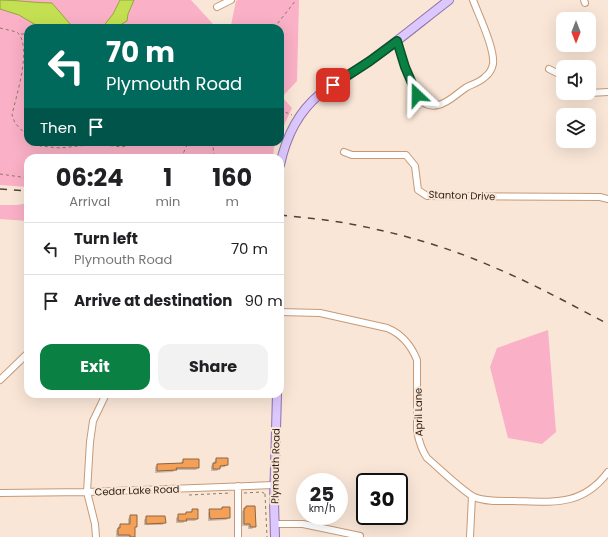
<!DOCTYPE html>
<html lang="en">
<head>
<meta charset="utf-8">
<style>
  :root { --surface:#fff; --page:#f2f2f2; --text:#202124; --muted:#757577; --line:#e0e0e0; --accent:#0b8043 }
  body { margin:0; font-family:Poppins,sans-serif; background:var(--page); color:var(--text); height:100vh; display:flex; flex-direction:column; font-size:15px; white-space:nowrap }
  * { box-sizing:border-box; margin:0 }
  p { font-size:13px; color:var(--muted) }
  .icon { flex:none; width:22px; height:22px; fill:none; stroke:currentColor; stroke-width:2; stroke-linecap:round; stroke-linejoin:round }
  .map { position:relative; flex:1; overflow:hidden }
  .panel { position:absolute; left:24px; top:154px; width:260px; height:244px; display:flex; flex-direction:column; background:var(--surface); border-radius:12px; box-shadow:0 4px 16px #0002 }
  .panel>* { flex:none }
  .hud { position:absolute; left:24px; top:24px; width:260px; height:122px; border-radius:12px; box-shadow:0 4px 16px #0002; background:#00695c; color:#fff; overflow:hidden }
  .needle { width:26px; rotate:180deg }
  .controls { position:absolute; left:556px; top:12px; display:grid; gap:8px }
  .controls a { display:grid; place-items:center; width:40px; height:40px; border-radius:8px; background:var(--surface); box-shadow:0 4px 16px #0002; font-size:20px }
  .speed { position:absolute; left:296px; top:473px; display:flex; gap:8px; font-size:20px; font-weight:700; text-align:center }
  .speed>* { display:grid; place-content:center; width:52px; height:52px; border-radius:50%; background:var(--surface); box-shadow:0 4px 16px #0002; line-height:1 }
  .speed small { font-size:10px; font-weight:400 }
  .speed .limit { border:2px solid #111; border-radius:6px; background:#fff; color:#111 }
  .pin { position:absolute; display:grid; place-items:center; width:34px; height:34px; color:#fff; margin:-17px; border-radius:8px; box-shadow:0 2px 6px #0006 }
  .me { position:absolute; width:44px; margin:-22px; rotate:337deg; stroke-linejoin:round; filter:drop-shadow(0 0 3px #0008) }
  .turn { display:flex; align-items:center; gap:14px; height:84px; padding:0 16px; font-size:18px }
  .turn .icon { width:52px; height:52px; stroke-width:2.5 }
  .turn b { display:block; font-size:28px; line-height:34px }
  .then { display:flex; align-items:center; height:38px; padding:0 16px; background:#0003; gap:8px; font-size:15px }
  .eta { display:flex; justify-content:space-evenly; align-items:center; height:68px; text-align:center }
  .eta b { font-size:24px; font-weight:700; line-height:28px }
  .action { display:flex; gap:8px; margin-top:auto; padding:8px 16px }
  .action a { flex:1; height:46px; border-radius:12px; background:var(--accent); color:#fff; font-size:16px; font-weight:700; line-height:46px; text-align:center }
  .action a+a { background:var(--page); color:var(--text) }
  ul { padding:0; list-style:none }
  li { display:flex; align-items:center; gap:12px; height:52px; padding:0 16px; border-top:1px solid var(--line) }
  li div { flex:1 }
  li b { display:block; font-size:15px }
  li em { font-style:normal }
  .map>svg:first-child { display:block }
  .green { fill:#fab0c6 }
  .water { fill:#c3e052; stroke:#96a53e }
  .shadow { fill:#0003 }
  .building { fill:#f5a057; stroke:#8e6543 }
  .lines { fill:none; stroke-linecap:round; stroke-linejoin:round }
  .minor-casing { stroke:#c69a77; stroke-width:8 }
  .major-casing { stroke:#8f74a9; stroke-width:10 }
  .path { stroke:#8a796a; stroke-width:1; stroke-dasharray:3 3; stroke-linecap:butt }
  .minor { stroke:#fff; stroke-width:6 }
  .major { stroke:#dcc8fe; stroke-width:8 }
  .rail { stroke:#534335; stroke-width:1.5; stroke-dasharray:7 7; stroke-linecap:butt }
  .route-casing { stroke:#07532c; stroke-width:10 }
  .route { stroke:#0b8043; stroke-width:7 }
  .labels { text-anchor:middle; stroke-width:4; stroke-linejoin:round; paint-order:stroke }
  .street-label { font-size:10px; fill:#2c1c0e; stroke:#f9e6d7 }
</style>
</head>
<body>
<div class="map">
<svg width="608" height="537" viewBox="0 0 608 537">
  <rect width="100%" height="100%" fill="#f9e6d7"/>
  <!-- green -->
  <path class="green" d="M0,0h191l22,24 18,1 5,-24 2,-1h61l-2,81 -15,16 10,11 -12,26v-106h-252v114h248l-2,5 -1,11h-245v29l-28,-2z
    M28,203v18l-28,-2v-14h17z
    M548,330l8,102 -14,12 -34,-6 -18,-71 7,-19z"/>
  <!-- water -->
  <path class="water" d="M0,0c18,0 35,3 52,3l19,22 1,3h-31l-22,-13 -19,-6z
    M120,0h14l-6,14 -1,7 -12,7h-13l11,-14z"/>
  <!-- shadow -->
  <path class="shadow" d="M216,459l11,5 -2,3 -6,1 -2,3h-6v-5z
    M184,460l14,7 -2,3h-21l-2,2 -18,1v-6l2,-2 24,-1v-2z
    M247,507l8,19 -3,3h-4v-3h-6v-15z
    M193,510l4,9 -2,2h-10l-2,2h-7v-5l3,-3h6z
    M210,510l19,8 -3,2 -18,1v-8z
    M130,516h6l-2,21h-18v-6l2,-4 2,-2h8v-6z
    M146,517l19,6 -3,2h-18v-5z"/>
  <!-- building -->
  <path class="building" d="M216,458h12v7l-8,1v3h-7v-6h3z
    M183,459h16v9h-23l1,2 -20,1v-7l26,-1z
    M246,506h9l1,21h-6v-3h-6v-16h2z
    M222,507h8v11l-20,1 -1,-10h13z
    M192,509h6v10h-12l1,2h-9v-7h8v-2h6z
    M130,515h7v12h-2v10h-5v-2h-12v-7h2v-4h10z
    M146,516h19l1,7 -20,1z"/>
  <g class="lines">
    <!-- minor casing -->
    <g class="minor-casing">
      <path id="minor" d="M584,0l1,3
        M217,7l14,-7
        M397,41c4,14 16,57 29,63 3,2 9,2 12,1 11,-2 19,-12 29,-18 6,-3 13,-5 18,-10 4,-3 7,-8 8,-13 2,-15 -14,-48 -20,-64
        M549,69l14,7
        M578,93h6
        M589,93l19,-1
        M344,152l8,3h54l9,11 3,24 9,6 173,1 8,2
        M280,312l40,1 67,15c15,6 24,17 30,32v71c2,11 4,18 10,27 12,10 34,32 47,39 12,5 27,4 40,4 38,1 68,6 94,-29
        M0,380l28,-27
        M238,486v50
        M0,493l87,-1 187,-7
        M275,524h28l57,12
        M96,537l-1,-13 -8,-32 3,-50 3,-21 13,-27
        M470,537l2,-41"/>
    </g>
    <!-- major casing -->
    <g class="major-casing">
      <path id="major" d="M280,165c6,-28 18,-53 40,-71 16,-13 35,-22 51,-34 27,-19 52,-40 78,-60
        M275,537l-1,-35 3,-108"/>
    </g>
    <!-- path -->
    <path class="path" d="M0,28l17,4c16,14 -1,64 -5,83l3,8 13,14
      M274,28l22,-28
      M21,34h7
      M280,110l12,5
      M34,142l6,4 20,2 37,-4 25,3 20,-5
      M182,142h8
      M211,142l2,4 1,12
      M181,158l7,-15
      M0,174l28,4
      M244,493l18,-1 3,2
      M265,494l2,43
      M189,495l42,-2"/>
    <!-- minor -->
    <use href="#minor" class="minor"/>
    <!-- major -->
    <use href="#major" class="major"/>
    <!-- rail -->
    <path class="rail" d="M0,189l28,2
      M280,215c27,3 54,5 81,11 44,9 89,22 130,40 41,17 79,38 117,58"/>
  </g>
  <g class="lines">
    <!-- route casing -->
    <g class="route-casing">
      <path id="route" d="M333,85l37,-24 27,-20 8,26 12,28"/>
    </g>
    <!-- route -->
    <use href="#route" class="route"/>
  </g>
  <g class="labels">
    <!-- street labels -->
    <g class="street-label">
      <text transform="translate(462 195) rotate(2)" y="4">Stanton Drive</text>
      <text transform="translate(418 412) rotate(-91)" y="4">April Lane</text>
      <text transform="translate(275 466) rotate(-89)" y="4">Plymouth Road</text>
      <text transform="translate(137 490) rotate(-2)" y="4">Cedar Lake Road</text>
    </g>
  </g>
</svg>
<div class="controls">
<a><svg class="needle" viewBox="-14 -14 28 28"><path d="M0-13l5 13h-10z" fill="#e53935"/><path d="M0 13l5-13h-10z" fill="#757577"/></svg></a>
<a><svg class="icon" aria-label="sound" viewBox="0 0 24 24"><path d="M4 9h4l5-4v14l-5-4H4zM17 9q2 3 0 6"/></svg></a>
<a><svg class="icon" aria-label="layers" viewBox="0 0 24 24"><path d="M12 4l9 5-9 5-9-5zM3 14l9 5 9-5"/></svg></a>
</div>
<div class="speed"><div>25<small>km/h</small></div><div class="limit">30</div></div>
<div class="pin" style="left:333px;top:85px;background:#d93025"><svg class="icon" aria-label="arrive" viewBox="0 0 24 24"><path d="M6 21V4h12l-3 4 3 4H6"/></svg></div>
<svg class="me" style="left:417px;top:95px" viewBox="-20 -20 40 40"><path d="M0-17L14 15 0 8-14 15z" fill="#0b8043" stroke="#fff" stroke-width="4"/></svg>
<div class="hud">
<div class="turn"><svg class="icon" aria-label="left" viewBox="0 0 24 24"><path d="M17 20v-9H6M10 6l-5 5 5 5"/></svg><div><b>70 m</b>Plymouth Road</div></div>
<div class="then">Then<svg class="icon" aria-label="arrive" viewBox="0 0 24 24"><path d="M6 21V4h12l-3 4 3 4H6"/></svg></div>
</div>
<section class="panel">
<div class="eta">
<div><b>06:24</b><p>Arrival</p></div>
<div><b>1</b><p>min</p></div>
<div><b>160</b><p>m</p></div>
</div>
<ul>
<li><svg class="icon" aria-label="left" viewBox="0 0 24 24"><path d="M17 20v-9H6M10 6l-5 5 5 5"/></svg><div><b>Turn left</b><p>Plymouth Road</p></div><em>70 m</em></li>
<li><svg class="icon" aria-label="arrive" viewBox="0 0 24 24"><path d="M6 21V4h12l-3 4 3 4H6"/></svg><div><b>Arrive at destination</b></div><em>90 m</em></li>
</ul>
<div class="action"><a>Exit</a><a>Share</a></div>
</section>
</div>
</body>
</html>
